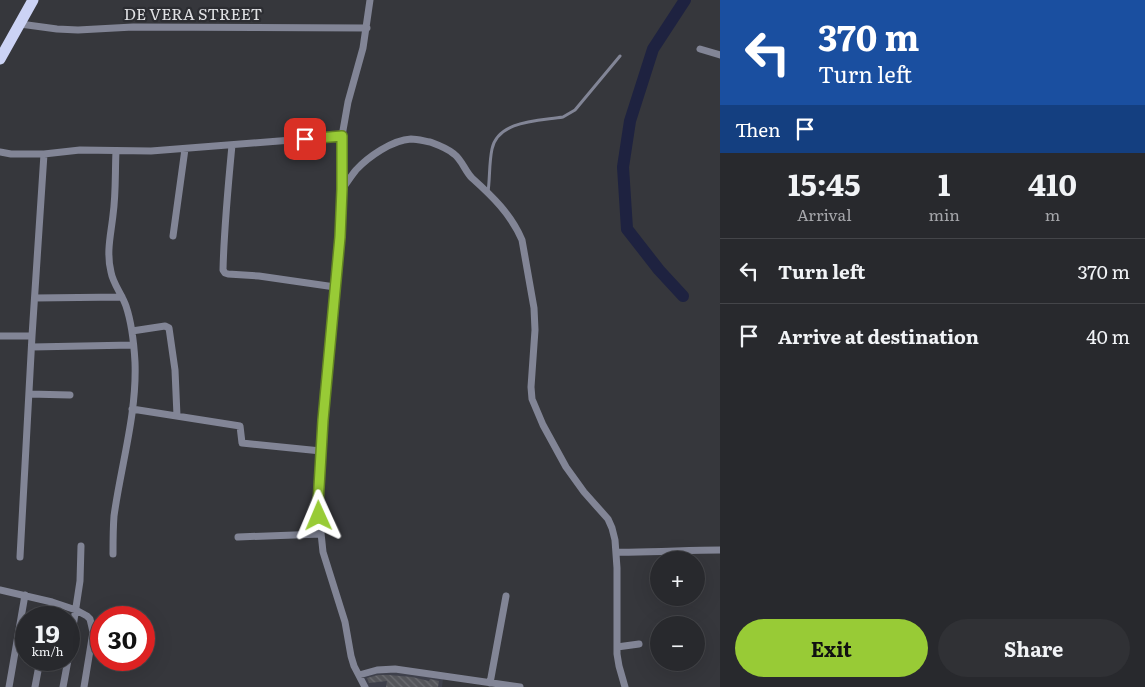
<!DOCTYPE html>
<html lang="en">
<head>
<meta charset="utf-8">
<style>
  :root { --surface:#28292d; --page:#303135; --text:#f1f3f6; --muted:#a5a6aa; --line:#444549; --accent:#98cb36 }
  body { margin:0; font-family:Literata,serif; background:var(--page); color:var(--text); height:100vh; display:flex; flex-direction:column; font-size:19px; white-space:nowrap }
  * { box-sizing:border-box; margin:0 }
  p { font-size:16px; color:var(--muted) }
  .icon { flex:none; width:28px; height:28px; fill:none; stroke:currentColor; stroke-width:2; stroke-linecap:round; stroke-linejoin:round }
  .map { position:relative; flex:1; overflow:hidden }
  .drawer { display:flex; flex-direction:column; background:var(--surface); width:425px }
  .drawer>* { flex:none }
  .guide { background:#1a4fa0; color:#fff; overflow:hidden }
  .controls { position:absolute; left:650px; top:551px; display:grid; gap:10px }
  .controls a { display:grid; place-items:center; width:55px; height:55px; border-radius:50%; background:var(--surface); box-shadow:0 5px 20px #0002,0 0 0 1px var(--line); font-size:25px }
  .speed { position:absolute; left:15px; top:606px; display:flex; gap:10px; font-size:25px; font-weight:700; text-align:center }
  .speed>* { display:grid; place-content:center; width:65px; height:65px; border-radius:50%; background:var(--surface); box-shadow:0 5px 20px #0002,0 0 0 1px var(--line); line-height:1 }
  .speed small { font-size:12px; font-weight:400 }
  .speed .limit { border:8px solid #d22; background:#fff; color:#111 }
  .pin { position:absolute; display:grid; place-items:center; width:42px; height:42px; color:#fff; margin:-21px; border-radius:10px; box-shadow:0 2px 8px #0006 }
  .me { position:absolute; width:55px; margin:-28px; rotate:359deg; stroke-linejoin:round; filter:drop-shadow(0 0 4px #0008) }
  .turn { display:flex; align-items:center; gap:18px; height:105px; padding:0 15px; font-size:22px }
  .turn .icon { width:65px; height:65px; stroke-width:2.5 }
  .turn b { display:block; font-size:35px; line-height:42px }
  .then { display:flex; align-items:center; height:48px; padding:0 15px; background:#0003; gap:10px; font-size:19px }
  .eta { display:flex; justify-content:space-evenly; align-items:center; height:85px; text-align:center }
  .eta b { font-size:30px; font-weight:700; line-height:35px }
  .cta { display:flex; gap:10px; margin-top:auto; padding:10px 15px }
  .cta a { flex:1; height:58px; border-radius:30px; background:var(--accent); color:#111; font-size:20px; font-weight:700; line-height:58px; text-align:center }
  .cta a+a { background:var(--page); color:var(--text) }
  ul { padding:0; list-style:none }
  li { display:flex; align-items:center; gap:15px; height:65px; padding:0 15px; border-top:1px solid var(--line) }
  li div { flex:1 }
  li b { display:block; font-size:19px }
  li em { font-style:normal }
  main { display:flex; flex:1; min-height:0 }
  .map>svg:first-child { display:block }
  .built { fill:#3e404b }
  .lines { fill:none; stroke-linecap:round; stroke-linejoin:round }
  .river { stroke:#1e2240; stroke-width:12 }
  .building { fill:url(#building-back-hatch) }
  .service { stroke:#828596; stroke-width:3 }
  .minor { stroke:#828596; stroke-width:7 }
  .primary { stroke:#ccd3f5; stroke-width:11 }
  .route-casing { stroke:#638423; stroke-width:12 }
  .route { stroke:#98cb36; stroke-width:9 }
  .labels { text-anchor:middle; stroke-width:4.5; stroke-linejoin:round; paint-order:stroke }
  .street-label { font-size:16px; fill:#e0e1e4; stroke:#2c2d32 }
</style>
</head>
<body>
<main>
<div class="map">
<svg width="720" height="687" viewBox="0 0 720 687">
  <defs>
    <pattern id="building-back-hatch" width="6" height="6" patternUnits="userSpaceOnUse" patternTransform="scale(1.25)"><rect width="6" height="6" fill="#54555a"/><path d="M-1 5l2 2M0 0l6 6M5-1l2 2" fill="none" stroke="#6c6d72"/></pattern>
  </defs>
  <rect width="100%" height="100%" fill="#36373c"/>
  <!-- built -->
  <path class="built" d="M375,671l35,3 33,5 -1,8h-75l-5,-11z"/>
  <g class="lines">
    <!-- river -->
    <path class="river" d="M683,296l-24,-26 -32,-41 -4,-62 7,-46 23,-72 32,-49"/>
  </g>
  <!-- building -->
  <path class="building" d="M378,675h11l23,2 17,4 1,-2 9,2 -1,6h-52l1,-6 -18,2 -2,-5z"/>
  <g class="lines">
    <!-- service -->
    <path class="service" d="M488,192c2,-14 1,-29 4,-43 6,-29 48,-28 71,-32l12,-7 45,-54"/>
    <!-- minor -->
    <path class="minor" d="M20,24l37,5 21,1 55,-3 234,1
      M700,49l20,6
      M232,145c-4,42 -8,83 -9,125l2,3 3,1 31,2 76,11
      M0,152l11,2h33l36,-4 71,1 191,-15
      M342,189c5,-6 9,-13 14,-19 12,-13 36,-30 55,-31 6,0 13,2 19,3 8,3 17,6 24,12 8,6 11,17 18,24 20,18 39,36 50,62l12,68 1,22 -4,57 1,12 11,26 23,42 18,25 24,27 4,9 3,12 2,28v86l2,12 6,21
      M173,236l12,-87
      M35,298l87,-1
      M132,331l33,-5 4,2 6,42 2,46
      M0,336h32
      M32,347l101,-2
      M29,394l41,1
      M132,409l108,17 2,17 79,8
      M238,537l83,-3
      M616,552c35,1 69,-2 104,-2
      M113,554c0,-12 0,-25 1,-38 7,-51 23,-102 21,-154 -1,-18 -3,-38 -9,-56 -4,-12 -13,-22 -15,-34 -5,-20 0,-38 2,-57 3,-21 2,-43 3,-64
      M20,557l12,-221 12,-182
      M0,590l52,12 -4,16
      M52,602l24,8 11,6 3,3 3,13 -9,55
      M617,647l22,-3
      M69,653l11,-72 1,-35
      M359,675l18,-5 18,-1 125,18
      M490,683l16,-87
      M9,687l16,-92
      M35,687l5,-27
      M63,687l5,-27
      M365,687l-11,-21 -3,-10 -6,-34 -22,-70 -5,-48 5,-84 16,-183 3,-48v-53l6,-34 15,-54 7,-48"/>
    <!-- primary -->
    <path class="primary" d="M0,59l33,-59"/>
  </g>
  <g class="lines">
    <!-- route casing -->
    <g class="route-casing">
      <path id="route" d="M305,139l37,-3v53l-2,48 -17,183 -5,84 1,12"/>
    </g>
    <!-- route -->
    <use href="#route" class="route"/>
  </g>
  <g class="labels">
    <!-- street labels -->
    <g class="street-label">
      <text x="193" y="20">DE VERA STREET</text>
    </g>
  </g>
</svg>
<div class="controls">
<a>+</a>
<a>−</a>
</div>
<div class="speed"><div>19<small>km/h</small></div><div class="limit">30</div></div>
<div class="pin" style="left:305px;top:139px;background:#d93025"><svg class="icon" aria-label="arrive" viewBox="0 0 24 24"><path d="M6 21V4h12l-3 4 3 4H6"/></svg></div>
<svg class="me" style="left:319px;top:516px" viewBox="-20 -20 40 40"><path d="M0-17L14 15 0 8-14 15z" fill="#98cb36" stroke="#fff" stroke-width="4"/></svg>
</div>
<section class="drawer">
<div class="guide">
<div class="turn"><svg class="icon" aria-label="left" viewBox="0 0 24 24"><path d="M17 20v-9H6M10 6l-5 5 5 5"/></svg><div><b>370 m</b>Turn left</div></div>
<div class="then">Then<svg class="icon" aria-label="arrive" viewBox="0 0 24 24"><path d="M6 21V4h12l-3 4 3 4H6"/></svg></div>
</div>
<div class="eta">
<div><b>15:45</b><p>Arrival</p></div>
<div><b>1</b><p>min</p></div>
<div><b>410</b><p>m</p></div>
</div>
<ul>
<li><svg class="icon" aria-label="left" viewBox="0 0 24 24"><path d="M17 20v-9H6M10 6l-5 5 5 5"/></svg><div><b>Turn left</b></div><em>370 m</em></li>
<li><svg class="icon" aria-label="arrive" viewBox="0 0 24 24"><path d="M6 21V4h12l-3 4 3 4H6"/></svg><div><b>Arrive at destination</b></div><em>40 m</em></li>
</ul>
<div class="cta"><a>Exit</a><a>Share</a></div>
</section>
</main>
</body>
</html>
